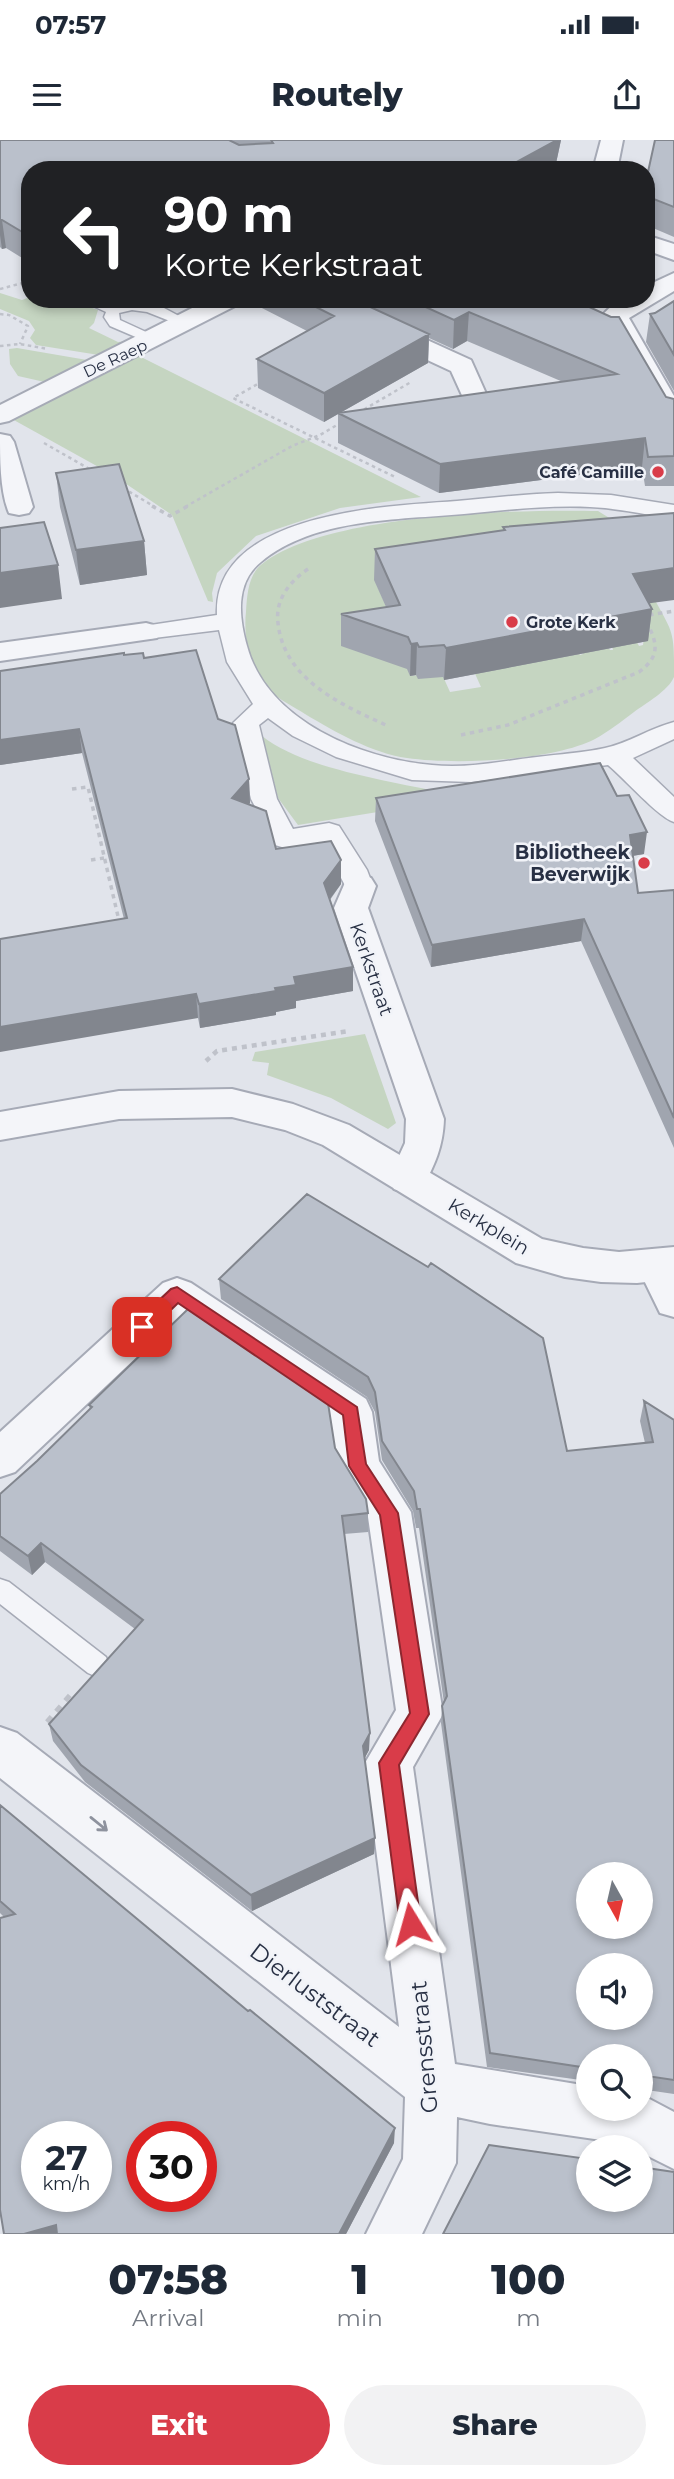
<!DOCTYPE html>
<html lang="en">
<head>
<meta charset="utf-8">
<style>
  :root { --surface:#fff; --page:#f2f2f3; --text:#1f2937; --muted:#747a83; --accent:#d93c49 }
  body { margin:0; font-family:Montserrat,sans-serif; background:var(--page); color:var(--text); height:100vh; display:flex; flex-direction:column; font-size:26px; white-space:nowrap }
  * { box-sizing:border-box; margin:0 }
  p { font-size:23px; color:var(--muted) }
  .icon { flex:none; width:38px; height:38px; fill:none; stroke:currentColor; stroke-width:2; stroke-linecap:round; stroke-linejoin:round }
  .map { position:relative; height:2094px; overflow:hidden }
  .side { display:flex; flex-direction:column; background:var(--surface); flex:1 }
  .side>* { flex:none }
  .banner { position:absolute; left:21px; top:21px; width:634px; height:147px; border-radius:28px; box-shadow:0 4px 10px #0003; background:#202124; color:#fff; overflow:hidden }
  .needle { width:46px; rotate:172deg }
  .controls { position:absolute; left:576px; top:1722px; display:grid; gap:14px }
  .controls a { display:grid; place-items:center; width:77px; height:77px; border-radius:50%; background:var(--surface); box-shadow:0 4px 10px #0003; font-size:35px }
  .speed { position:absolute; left:21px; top:1981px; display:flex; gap:14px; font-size:35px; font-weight:700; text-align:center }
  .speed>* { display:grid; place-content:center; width:91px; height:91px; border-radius:50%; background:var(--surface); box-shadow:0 4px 10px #0003; line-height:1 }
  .speed small { font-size:18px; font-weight:400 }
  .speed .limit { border:10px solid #d22; background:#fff; color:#111 }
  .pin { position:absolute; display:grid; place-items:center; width:60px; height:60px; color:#fff; margin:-30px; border-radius:14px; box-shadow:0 4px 10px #0006 }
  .me { position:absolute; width:77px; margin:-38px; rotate:352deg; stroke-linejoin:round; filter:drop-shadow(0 0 5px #0008) }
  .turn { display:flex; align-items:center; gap:24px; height:147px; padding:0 28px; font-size:32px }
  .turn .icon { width:91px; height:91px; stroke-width:2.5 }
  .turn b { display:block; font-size:49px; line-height:60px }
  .eta { display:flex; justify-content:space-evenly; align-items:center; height:119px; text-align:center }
  .eta b { font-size:42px; font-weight:800; line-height:49px }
  .button { display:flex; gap:14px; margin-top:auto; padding:14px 28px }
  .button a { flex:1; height:80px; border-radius:42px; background:var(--accent); color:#fff; font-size:28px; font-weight:800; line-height:80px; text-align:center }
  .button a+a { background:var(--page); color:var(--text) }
  .status { display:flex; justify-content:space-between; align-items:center; height:49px; padding:0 35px; background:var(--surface); direction:ltr }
  .status svg { height:19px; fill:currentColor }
  header { display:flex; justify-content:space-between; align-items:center; height:91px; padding:0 28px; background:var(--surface); font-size:32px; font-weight:800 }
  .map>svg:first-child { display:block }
  .green { fill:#c5d5c1 }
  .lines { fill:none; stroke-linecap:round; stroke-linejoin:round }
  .service-casing { stroke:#a6aab6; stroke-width:3 }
  .pedestrian-casing { stroke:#a6aab6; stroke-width:3 }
  .minor-casing { stroke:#a6aab6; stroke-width:4 }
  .tertiary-casing { stroke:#a6aab6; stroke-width:4 }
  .path-far3 { stroke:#bfc2ca; stroke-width:2.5; stroke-dasharray:3.5 3.5; stroke-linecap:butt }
  .path-far2 { stroke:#bfc2ca; stroke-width:3.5; stroke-dasharray:4.5 4.5; stroke-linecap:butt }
  .path-far1 { stroke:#bfc2ca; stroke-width:4.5; stroke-dasharray:5 5; stroke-linecap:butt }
  .path { stroke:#bfc2ca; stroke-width:5; stroke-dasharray:7 7; stroke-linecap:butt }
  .service { fill:#f4f5f9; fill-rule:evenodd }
  .pedestrian { fill:#f4f5f9; fill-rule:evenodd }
  .minor { fill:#f4f5f9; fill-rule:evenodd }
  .tertiary { fill:#f4f5f9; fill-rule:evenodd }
  .wall { fill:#a0a5af; fill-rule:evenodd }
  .shaded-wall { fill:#82868e }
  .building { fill:#bac0cb; stroke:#82868e; stroke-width:2; fill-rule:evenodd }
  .oneway { stroke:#8e929e }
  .route { fill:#d93c49; stroke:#8d272f; stroke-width:2 }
  .poi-dot { fill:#d93c49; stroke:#f1f3f8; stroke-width:2.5 }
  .labels { text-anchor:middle; stroke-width:5; stroke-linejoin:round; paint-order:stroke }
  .far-street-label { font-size:16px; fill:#283044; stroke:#f1f3f8 }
  .far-poi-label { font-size:16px; font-weight:bold; fill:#283044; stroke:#f1f3f8; text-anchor:end }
  .poi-label { font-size:19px; font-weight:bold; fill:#283044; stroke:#f1f3f8; text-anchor:end }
  .street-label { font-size:19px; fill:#283044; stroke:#f1f3f8 }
  .near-street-label { font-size:23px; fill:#283044; stroke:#f1f3f8 }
</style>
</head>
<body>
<div class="status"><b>07:57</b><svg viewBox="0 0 49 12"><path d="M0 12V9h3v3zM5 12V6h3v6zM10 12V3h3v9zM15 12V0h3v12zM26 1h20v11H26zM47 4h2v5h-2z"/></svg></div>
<header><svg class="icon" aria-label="menu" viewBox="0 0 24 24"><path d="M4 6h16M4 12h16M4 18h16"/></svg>Routely<svg class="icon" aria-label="share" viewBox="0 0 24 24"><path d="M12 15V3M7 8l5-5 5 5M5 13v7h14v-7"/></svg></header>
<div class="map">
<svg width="674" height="2094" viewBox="0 0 674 2094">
  <rect width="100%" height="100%" fill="#e1e4eb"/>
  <!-- green -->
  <path class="green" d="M0,153l22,7 8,-3v2h38l30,11 -4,13 -5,5 29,14 11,-1 -30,14 -63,-10 -6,-7 5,-8 -6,-9 -29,-12z
    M17,208l70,12 -1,5 -37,18 -31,-7 -8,-12 -1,-15z
    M137,215l284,142 -81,11 -84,28 -39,37 -5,20 1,9 -5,-1 -36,-86 -59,-40 -101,-56z
    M598,371l13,8 -236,62 36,83 -1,12 31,-4 9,20 31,-5 -9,-20 106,-16 2,4 3,-1 -1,-3 26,-4 2,3h3l-1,-4 25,-4 2,4 4,-1 5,-42 8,-1c14,26 18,29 18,59 0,5 0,12 0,16 -6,14 -28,26 -40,35 -12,9 -26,20 -39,27 -43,22 -140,26 -188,19 -35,-5 -72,-26 -102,-44 -11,-7 -25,-14 -35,-23 -20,-16 -27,-55 -24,-79 1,-16 2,-37 16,-48 63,-50 255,-55 336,-53z
    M262,596c41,33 129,45 182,57l1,8 -147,24 -20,-27z
    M365,894l31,89 -8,6 -57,-31 -64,-23 2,-12 -17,-2 3,-9z"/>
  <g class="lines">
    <!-- service casing -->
    <g class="service-casing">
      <path id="service" d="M78,159h20l16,6 27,-3 23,6 28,15 -7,4 -38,-15 -15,-2 -13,3 1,7 37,17 2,3 -7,4 -42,-18 -6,-9 2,-5z
        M0,1439l9,3 97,75 3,8 -3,8 -9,4 -9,-4 -88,-69z"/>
    </g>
    <!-- pedestrian casing -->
    <g class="pedestrian-casing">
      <path id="pedestrian" d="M558,353l53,2 63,10v14c-28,-4 -56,-11 -84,-12 -42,-2 -84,3 -126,7 -66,6 -150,4 -203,48 -26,21 -22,55 -14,84 20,75 114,113 185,119 35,4 70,-4 105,-8 22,-3 46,-4 68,-9 24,-5 45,-20 69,-26v17l-41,19 41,39v25c-15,-4 -50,-44 -66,-57l-137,17 -59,-2 -76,-23 -43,-21 -25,-18 -9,7 18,74 16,30 36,-6 10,3 28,44 6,16 -4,7 -10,3 -10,-3 -27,-51 -37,6 -10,-3 -24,-46 -18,-76 20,-19 -26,-42 -8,-32 -73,9 -9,-2 -3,-5 3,-5 80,-12c-5,-102 168,-109 240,-114 34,-3 67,-7 101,-8z"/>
    </g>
    <!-- minor casing -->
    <g class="minor-casing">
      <path id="minor" d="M674,133v18l-45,27 45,78v31l-10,-2 -3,-6 -59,-103c11,-15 27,-17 44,-17v-13z
        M210,159h32l-3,5 -230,117 -9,2v-18z
        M304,159h33l134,61 21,47 -4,6 -9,2 -9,-2 -19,-42 -144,-67z
        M0,294l10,2 4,6 19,65 -4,6 -10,2 -10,-2c-9,-21 -9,-54 -9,-79z
        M146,483l11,3 4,6 -4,6 -157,23v-18z
        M359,734l12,4 5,8 -8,22 76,211c-1,28 -9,45 -22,70l-14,4 -14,-4 -5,-11 16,-35 1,-24 -72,-211 13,-30z
        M657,1110l14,5 3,5v57l-14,-4 -23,-47 6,-11z
        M177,1138l14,5 175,116 6,13 7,49 32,51 32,202 -30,53 42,297 133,22v23h52v-15l34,18v57l-34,-17v-5l-11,-3 -139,-20 -33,-7 -1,46 -34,71h-56l37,-75 2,-62 -405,-319v-51l17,6 382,294 -34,-264 31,-53 -28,-193 -31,-51 -6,-45 -152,-104 -164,155 -15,5v-45l163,-149z"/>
    </g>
    <!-- tertiary casing -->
    <g class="tertiary-casing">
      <path id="tertiary" d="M601,0h22l-6,30h-24z
        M646,95l28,9v16l-28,-10z
        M232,949l61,15 56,21 193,114 41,9 36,4 55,-5v32l-37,4 -36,-1 -36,-5 -49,-14 -193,-118 -38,-15 -53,-13 -113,2 -119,21v-28l119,-21z"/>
    </g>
    <!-- path-far3 -->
    <path class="path-far3" d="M0,149l30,-8
      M0,174l9,1 19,11 -8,18
      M0,206l20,-2 28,5
      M263,241l-30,17 162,79
      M358,273l53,-31
      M44,303l47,27
      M123,348l32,19
      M185,367l107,-61 28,-11 22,-13"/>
    <!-- path-far2 -->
    <path class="path-far2" d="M152,366l18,10 18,-10
      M308,429c-19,13 -33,31 -30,54 6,57 64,82 110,103
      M649,475l25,-4
      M461,595l47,-10 131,-53c19,-14 20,-26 9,-47
      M72,649l16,-2 32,138
      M91,720l13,-2"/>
    <!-- path-far1 -->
    <path class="path-far1" d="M206,921l11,-10 132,-20"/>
    <!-- path -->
    <path class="path" d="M47,1582l24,-28"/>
    <!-- service -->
    <use href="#service" class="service"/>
    <!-- pedestrian -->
    <use href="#pedestrian" class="pedestrian"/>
    <!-- minor -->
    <use href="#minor" class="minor"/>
    <!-- tertiary -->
    <use href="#tertiary" class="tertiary"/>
  </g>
  <!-- wall -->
  <path class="wall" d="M0,0h561l-6,28 -3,2h-522v91h-3l-21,-13 -4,1 -2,-2z
    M674,0v97l-28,-12v-44z
    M171,159h37l-19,8 -9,-5 -4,2z
    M244,159h328l94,98 8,2v87h-29l-3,-19 -203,26 -101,-50v-29l-14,8 -66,-34 -1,-29 50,-28zM429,198l24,11 14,-8 96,41 -223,31 88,-50z
    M674,161v90l-28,-49 4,-28 5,-1z
    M56,333l88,68 3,34 -67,10 -20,-78z
    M503,387l146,76 3,6 -4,32 -204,39 -1,-3 -25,2 -2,-4 -6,1 -3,-7 -66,-23v-32l45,-7 -12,-27 1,-31 128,-19z
    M124,515l20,3 74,61 31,60 1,24 -1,1 27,45 65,11v24l-11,16 23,91 -57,10v7l-20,4v3l-76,13 -2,-10 -74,-99 -42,-166 -82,12z
    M376,658l268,56 -12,2 6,37 36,-3v258l-93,-207 -150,26 -56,-146z
    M219,1139l348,172 78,-8 -5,-22 4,-20 30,19v674l-34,-5v-33h-52v25l-101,-14 -46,-344 1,-17 2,-3 -25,-175h-3l-3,-17 -31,-51 -7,-48 -8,-15 -146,-98z
    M89,1265l246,43 33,65v19l-24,2 25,216 -5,9 11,79 -1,16 -122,57 -167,-129 -32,-41 -4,-17 86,-95 -90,-67 -13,13 -32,-24v-57l37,-33 53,-51z
    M0,1665l394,338 -48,91h-342v-317l-4,-4z"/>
  <!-- shaded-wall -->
  <path class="shaded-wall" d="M557,0h4l-6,28 -3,2h-50z
    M0,80h2l4,28 -4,1 -2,-14z
    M28,92l2,29h-3l-3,-28z
    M188,159h20l-19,8z
    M469,172l-2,29 -14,8 1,-29z
    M429,194l-1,29 -104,59v-29z
    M645,298l-3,29 -203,26 1,-29z
    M144,401l3,34 -67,10 -4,-35z
    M58,425l4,34 -62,9v-35z
    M674,428v32l-45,6 4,-32z
    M652,469l-4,32 -204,39 2,-32z
    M417,503l-1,32 -6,1 1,-32z
    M79,589l3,24 -82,12v-25z
    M249,639l1,24 -17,19 -1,-24z
    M647,692l-3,22 -18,3 4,-22z
    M341,720v24l-17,23v-24z
    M584,779l-3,22 -150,26 1,-22z
    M353,827v24l-57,10v7l-20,4v3l-76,13 -1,-24 76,-16 19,-11z
    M196,854l2,24 -198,34v-25z
    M41,1403l4,19 -13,13 -4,-19z
    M370,1593l-1,17 -7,13 1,-17z
    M375,1698l-1,16 -122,57 -1,-16z
    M395,1988l-1,15 -48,91h-7z
    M56,2085l4,9h-36z"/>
  <!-- building -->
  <path class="building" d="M0,0h229l10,5 34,-2 -2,-3h286l-55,30h-472v63l-2,-1 -4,1 -22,-13h-2z
    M655,0h19v67l-28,-11v-15z
    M300,159h53l76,35 -105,59 -67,-34 77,-43z
    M408,159h164l39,18h8l47,80 8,2v57l-26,1 -3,-19 -205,26 -102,-51 279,-39 -148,-62 -15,8z
    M674,161v54l-24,-41 5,-1z
    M119,324l25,77 -68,9 -20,-77z
    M674,373v55l-41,6 19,35 -5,1 -201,38 -2,-3 -25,2 -2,-4 -6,1 -3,-7 -67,-23 59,-9 -25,-56 130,-19 -2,-3z
    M44,382l14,43 -58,8v-45z
    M196,510l22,69 17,6 14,54 -17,19 34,13 10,38 55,-8 10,19 -17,23 29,84 -59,10 2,8 -21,3 1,3 -77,13 -3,-10 -196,33v-88l127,-21 -48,-189 -79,11v-69l124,-18v2l19,-2 1,5z
    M600,623l17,33 12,-1 18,37 -17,3 8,58 36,-3v228l-90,-199 -152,26 -56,-147z
    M307,1054l121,73 3,-4 112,75 24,113 86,-9 -9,-41 30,19v660l-34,-5v-19h-52v12l-98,-15 -48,-347 5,-10 -27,-187h-3l-3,-18 -32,-50 -7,-49 -7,-15 -149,-98zM588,1734h52v53h-52zM588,1825h52v53h-52z
    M189,1168l139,95 7,45 31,51 2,14 -26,3 28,217 -7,13 12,92 -124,57 -170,-130 -32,-41 94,-104 -102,-77 -13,13 -28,-20v-42l37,-33 55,-54 -3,-2z
    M0,1665l248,206 2,-1 145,118 -56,106h-282l-1,-9 -32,9h-20l-4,-24v-292l15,-4 -15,-13zM37,1997h59v59h-59zM142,1997h59v59h-59z
    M489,2005l99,14v41h52v-33l34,5v62h-231z"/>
  <!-- one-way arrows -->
  <defs><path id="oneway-shaft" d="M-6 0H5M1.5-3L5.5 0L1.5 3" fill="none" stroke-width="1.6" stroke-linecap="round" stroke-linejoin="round" transform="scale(1.75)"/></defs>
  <use class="oneway" href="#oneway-shaft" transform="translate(99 1684) rotate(39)"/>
  <!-- route -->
  <path class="route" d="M177,1147l180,120 9,57 32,49 31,201 -30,51 22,159 -3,8 -7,3 -8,-3 -3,-8 -21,-161 31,-50 -30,-198 -31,-49 -6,-51 -165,-112 -30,29h-12l-3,-5 3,-5 35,-33z"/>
  <!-- markers -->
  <g class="poi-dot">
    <circle cx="658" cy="332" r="7"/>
    <circle cx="512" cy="482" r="7"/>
    <circle cx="644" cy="723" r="7"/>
  </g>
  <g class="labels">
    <!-- far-street labels -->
    <g class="far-street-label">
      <text transform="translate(115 218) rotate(-25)" y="6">De Raep</text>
    </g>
    <!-- far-poi labels -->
    <g class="far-poi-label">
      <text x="644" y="338">Café Camille</text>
      <text x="526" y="488" text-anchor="start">Grote Kerk</text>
    </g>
    <!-- poi labels -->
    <g class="poi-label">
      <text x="630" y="719">Bibliotheek<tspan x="630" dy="22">Beverwijk</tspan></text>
    </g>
    <!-- street labels -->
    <g class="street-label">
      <text transform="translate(372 829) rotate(71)" y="7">Kerkstraat</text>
      <text transform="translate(489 1086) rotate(31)" y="7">Kerkplein</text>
    </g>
    <!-- near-street labels -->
    <g class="near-street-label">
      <text transform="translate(315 1855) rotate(37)" y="8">Dierluststraat</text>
      <text transform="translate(424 1907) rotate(-95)" y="8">Grensstraat</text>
    </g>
  </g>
</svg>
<div class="controls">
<a><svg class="needle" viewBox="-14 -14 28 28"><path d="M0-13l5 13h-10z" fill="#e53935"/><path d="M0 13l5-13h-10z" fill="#747a83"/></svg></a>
<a><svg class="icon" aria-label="sound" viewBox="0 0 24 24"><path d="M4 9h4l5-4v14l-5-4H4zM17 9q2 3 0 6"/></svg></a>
<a><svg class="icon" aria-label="search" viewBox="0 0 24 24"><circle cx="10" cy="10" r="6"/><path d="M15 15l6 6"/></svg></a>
<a><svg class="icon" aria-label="layers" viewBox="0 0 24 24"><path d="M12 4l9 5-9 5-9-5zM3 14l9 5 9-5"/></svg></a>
</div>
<div class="speed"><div>27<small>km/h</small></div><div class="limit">30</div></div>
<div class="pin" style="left:142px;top:1187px;background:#d93025"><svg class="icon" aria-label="arrive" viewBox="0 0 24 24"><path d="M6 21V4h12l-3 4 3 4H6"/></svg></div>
<svg class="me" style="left:411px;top:1784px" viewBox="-20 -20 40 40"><path d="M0-17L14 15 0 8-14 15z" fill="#d93c49" stroke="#fff" stroke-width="4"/></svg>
<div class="banner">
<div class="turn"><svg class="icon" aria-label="left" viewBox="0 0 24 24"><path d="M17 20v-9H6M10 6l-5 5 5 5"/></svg><div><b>90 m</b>Korte Kerkstraat</div></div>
</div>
</div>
<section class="side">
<div class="eta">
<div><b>07:58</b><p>Arrival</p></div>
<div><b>1</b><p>min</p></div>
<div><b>100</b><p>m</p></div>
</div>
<div class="button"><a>Exit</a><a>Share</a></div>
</section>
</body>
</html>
